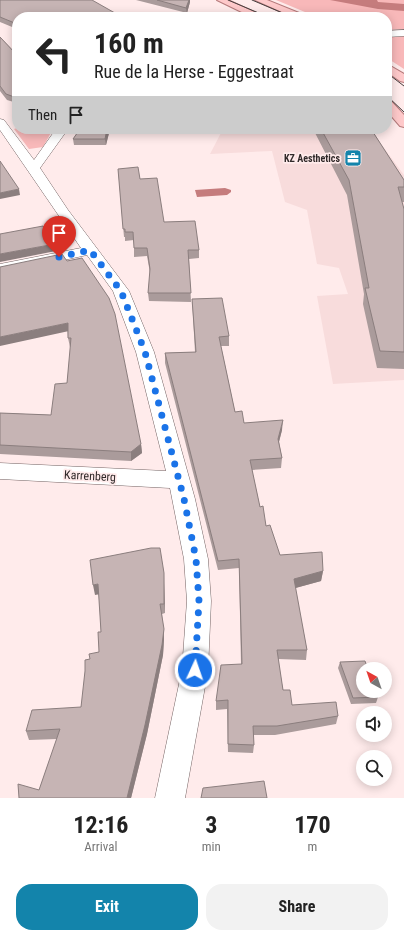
<!DOCTYPE html>
<html lang="en">
<head>
<meta charset="utf-8">
<style>
  :root { --surface:#fff; --page:#f2f2f2; --text:#222; --muted:#767676; --accent:#1384ab }
  body { margin:0; font-family:"Roboto Condensed",sans-serif; background:var(--page); color:var(--text); height:100vh; display:flex; flex-direction:column; font-size:15px; white-space:nowrap }
  * { box-sizing:border-box; margin:0 }
  p { font-size:13px; color:var(--muted) }
  .icon { flex:none; width:22px; height:22px; fill:none; stroke:currentColor; stroke-width:2; stroke-linecap:round; stroke-linejoin:round }
  .map { position:relative; height:798px; overflow:hidden }
  .sheet { display:flex; flex-direction:column; background:var(--surface); flex:1 }
  .sheet>* { flex:none }
  .hud { position:absolute; left:12px; top:12px; width:380px; height:122px; border-radius:16px; box-shadow:0 2px 10px #0003; background:#fff; color:var(--text); overflow:hidden }
  .needle { width:26px; rotate:320deg }
  .buttons { position:absolute; left:356px; top:662px; display:grid; gap:8px }
  .buttons a { display:grid; place-items:center; width:36px; height:36px; border-radius:50%; background:var(--surface); box-shadow:0 2px 10px #0003; font-size:20px }
  .pin { position:absolute; display:grid; place-items:center; width:34px; height:34px; color:#fff; margin:-41px -17px; border-radius:50% 50% 50% 0; rotate:-45deg; box-shadow:0 0 4px #0007 }
  .pin .icon { rotate:45deg }
  .me { position:absolute; width:44px; margin:-22px; rotate:3deg; stroke-linejoin:round; filter:drop-shadow(0 0 3px #0008) }
  .turn { display:flex; align-items:center; gap:14px; height:84px; padding:0 16px; font-size:18px }
  .turn .icon { width:52px; height:52px; stroke-width:2.5 }
  .turn b { display:block; font-size:28px; line-height:34px }
  .then { display:flex; align-items:center; height:38px; padding:0 16px; background:#0003; gap:8px; font-size:15px }
  .eta { display:flex; justify-content:space-evenly; align-items:center; height:68px; text-align:center }
  .eta b { font-size:24px; font-weight:700; line-height:28px }
  .primary-button { display:flex; gap:8px; margin-top:auto; padding:8px 16px }
  .primary-button a { flex:1; height:46px; border-radius:16px; background:var(--accent); color:#fff; font-size:16px; font-weight:700; line-height:46px; text-align:center }
  .primary-button a+a { background:var(--page); color:var(--text) }
  .map>svg:first-child { display:block }
  .built { fill:#f8dcdc }
  .green { fill:#f8b8b9 }
  .water { fill:#c57c7d }
  .lines { fill:none; stroke-linecap:round; stroke-linejoin:round }
  .minor-casing { stroke:#746464; stroke-width:1 }
  .primary-casing { stroke:#b57a7b; stroke-width:2 }
  .minor { fill:#fff; fill-rule:evenodd }
  .primary { fill:#fec9ca; fill-rule:evenodd }
  .tram { stroke:#483f3f; stroke-width:1 }
  .wall { fill:#aa9b9b }
  .shaded-wall { fill:#8b7e7e }
  .building { fill:#c6b4b4; stroke:#8b7e7e }
  .route { stroke:#1a73e8; stroke-width:7; stroke-dasharray:0 12.6 }
  .labels { text-anchor:middle; stroke-width:3.5; stroke-linejoin:round; paint-order:stroke }
  .far-poi-label { font-size:10px; font-weight:bold; fill:#302929; stroke:#ffebeb; text-anchor:end }
  .street-label { font-size:12px; fill:#302929; stroke:#ffebeb }
</style>
</head>
<body>
<div class="map">
<svg width="404" height="798" viewBox="0 0 404 798">
  <rect width="100%" height="100%" fill="#ffebeb"/>
  <!-- built -->
  <path class="built" d="M223,129h147l34,46v205l-71,4 -16,-88 31,-2 -9,-26 -22,-4 -10,-54 -22,-8 -13,-51 -62,3z"/>
  <!-- green -->
  <path class="green" d="M276,0h128v29l-17,1v-13h-70z
    M404,36v33l-17,-11v-21z
    M17,128v1h36l-10,18 -14,2 -15,-20z"/>
  <!-- water -->
  <path class="water" d="M330,0h47l1,2 26,2v7l-26,-2z
    M225,188l6,2v2l-4,3 -30,2 -2,-7z"/>
  <g class="lines">
    <!-- minor casing -->
    <g class="minor-casing">
      <path id="minor" d="M404,30v6l-17,1v-6z
        M0,119l4,1 30,40 22,-31h12l-28,39 28,42 61,81 25,61 41,147 13,60 3,42 -3,69 -23,128h-30l27,-128 5,-69 -3,-42 -14,-71 -170,-9v-16l166,8 -30,-119 -23,-61 -26,-36 -87,19v-10l81,-16 -81,-118z"/>
    </g>
    <!-- primary casing -->
    <g class="primary-casing">
      <path id="primary" d="M217,0h11l37,17h-13z
        M255,0h12l37,15 2,2h-13z
        M387,64l17,10v8l-4,-1 -13,-9z
        M387,100l4,1 13,14v12l-4,-1 -13,-15z"/>
    </g>
    <!-- minor -->
    <use href="#minor" class="minor"/>
    <!-- primary -->
    <use href="#primary" class="primary"/>
    <!-- tram -->
    <path class="tram" d="M228,0l40,17
      M252,0l40,17
      M387,73l17,13
      M387,96l17,16"/>
  </g>
  <!-- wall -->
  <path class="wall" d="M0,0l17,17v12l-17,-7z
    M136,0h54v2l-3,11z
    M0,37l17,18v48l-10,-3 -7,-9z
    M80,129h30l-4,16h-32l-1,-6z
    M313,129h58l33,51v22h-2l2,7v160l-27,-1 -14,-64 1,-10 -17,-99z
    M118,169l22,10 24,43 35,28v8l-10,1 2,43 -42,-1 -1,-8 2,-20 -3,-17 -13,1v-17l-9,1v-4h-1z
    M62,254l79,190 1,9 -11,8 -131,-7v-41l51,2 16,-32 4,-36h-1l-2,-9z
    M192,299l37,37v10h-8l14,66 9,11 38,7 -3,12 3,16 -1,10 -29,2 8,37 6,19 14,29 43,16 -2,10 -26,7 12,62 -1,10 -28,-1 5,31 9,15 46,11 -2,8 -61,11h-22l1,10 -1,8 -25,-1 -1,-43 -11,1v-9l25,-37 -2,-96 -21,2 -53,-207v-10l30,-1z
    M164,573l1,40 -3,1 2,25 -1,16 -16,79 -16,64h-112l20,-8 18,-51 -28,1 -3,-9 55,-24 9,-48 9,-7 2,-20 -2,-38 -4,1z
    M340,662l38,35 -2,6 -25,1 -13,-36z"/>
  <!-- shaded-wall -->
  <path class="shaded-wall" d="M189,0h1v2l-3,11 -1,-5z
    M107,129h3l-4,16 -1,-6z
    M19,189l1,6 -20,4v-6z
    M55,244l1,7 -56,11v-8z
    M68,323l1,8 -69,15v-9z
    M283,420l-1,10 -5,19 1,-10z
    M141,444l1,9 -11,8v-9z
    M323,571l-2,10 -29,8 2,-10z
    M164,573v10l1,30 -1,-9z
    M98,584l2,10 -5,1 -2,-10z
    M164,629v10l-1,16 -16,79 -16,64h-4z"/>
  <!-- building -->
  <path class="building" d="M0,0h92l30,17h-105v7l-17,-7z
    M157,0h32l-3,8z
    M0,37l17,18v43l-11,-4 -6,-8z
    M80,129h27l-2,10h-32z
    M321,129h50l33,51v7h-6l6,22v143l-24,-1 -15,-63h4l-20,-108z
    M0,161l19,28 -19,4z
    M138,167l2,12 17,-1 7,44 31,-1 4,29h-11l3,43h-43l2,-24 -3,-21h-13l-1,-16h-8v-3h-2l-5,-60z
    M43,226l12,18 -55,10v-20z
    M62,254l5,7 15,-3 27,40 6,16 26,130 -10,8 -131,-7v-32l51,2 4,-31 12,-1 4,-45h-3v-15l-68,14v-70z
    M222,298l7,38 -10,1 16,75 7,-1 2,12 39,-3 -5,19 4,19 -32,2 10,47 3,-1 3,20 4,-1 10,30 42,-3 1,19 -29,8 13,71h-30l6,40h7l2,15 44,-3 2,14 -61,10h-24l1,19 -26,-1v-44l-12,1 5,-36 21,-1 -3,-105 -21,2 -53,-208 31,-1 -4,-53z
    M151,548h9l4,25v31h-4l4,25 -2,16 -17,80 -18,73h-108l-1,-14 21,6 21,-61 -34,2 6,-21 49,-3 4,-36v-11l5,-1 -1,-5 10,-2 -1,-20h3l-3,-48 -5,1 -3,-25z
    M365,661l3,8h-5v22h12l3,6 -25,1 -13,-36z
    M264,781l3,17h-66l2,-10z"/>
  <g class="lines">
    <!-- route -->
    <path class="route" d="M59,257l31,-7 31,41 24,61 39,147 12,60 3,42 -4,69"/>
  </g>
  <!-- icons -->
  <defs>
    <g id="office-square" transform="scale(0.9)"><rect x="-9" y="-9" width="18" height="18" rx="4" fill="#1384ab" stroke="#ffebeb"/><path d="M-6-3h4V-5.5h4V-3h4V5H-6ZM-1-4.5V-3h2v-1.5ZM-6 0V1H6V0Z" fill="#fff"/></g>
  </defs>
  <g fill-rule="evenodd">
    <use href="#office-square" x="353" y="158"/>
  </g>
  <g class="labels">
    <!-- far-poi labels -->
    <g class="far-poi-label">
      <text x="340" y="162">KZ Aesthetics</text>
    </g>
    <!-- street labels -->
    <g class="street-label">
      <text transform="translate(90 476) rotate(3)" y="4">Karrenberg</text>
    </g>
  </g>
</svg>
<div class="buttons">
<a><svg class="needle" viewBox="-14 -14 28 28"><path d="M0-13l5 13h-10z" fill="#e53935"/><path d="M0 13l5-13h-10z" fill="#767676"/></svg></a>
<a><svg class="icon" aria-label="sound" viewBox="0 0 24 24"><path d="M4 9h4l5-4v14l-5-4H4zM17 9q2 3 0 6"/></svg></a>
<a><svg class="icon" aria-label="search" viewBox="0 0 24 24"><circle cx="10" cy="10" r="6"/><path d="M15 15l6 6"/></svg></a>
</div>
<div class="pin" style="left:59px;top:257px;background:#d93025"><svg class="icon" aria-label="arrive" viewBox="0 0 24 24"><path d="M6 21V4h12l-3 4 3 4H6"/></svg></div>
<svg class="me" style="left:195px;top:670px" viewBox="-20 -20 40 40"><circle r="17" fill="#1a73e8" stroke="#fff" stroke-width="3"/><path d="M0-11L8 9 0 5-8 9z" fill="#fff"/></svg>
<div class="hud">
<div class="turn"><svg class="icon" aria-label="left" viewBox="0 0 24 24"><path d="M17 20v-9H6M10 6l-5 5 5 5"/></svg><div><b>160 m</b>Rue de la Herse - Eggestraat</div></div>
<div class="then">Then<svg class="icon" aria-label="arrive" viewBox="0 0 24 24"><path d="M6 21V4h12l-3 4 3 4H6"/></svg></div>
</div>
</div>
<section class="sheet">
<div class="eta">
<div><b>12:16</b><p>Arrival</p></div>
<div><b>3</b><p>min</p></div>
<div><b>170</b><p>m</p></div>
</div>
<div class="primary-button"><a>Exit</a><a>Share</a></div>
</section>
</body>
</html>
